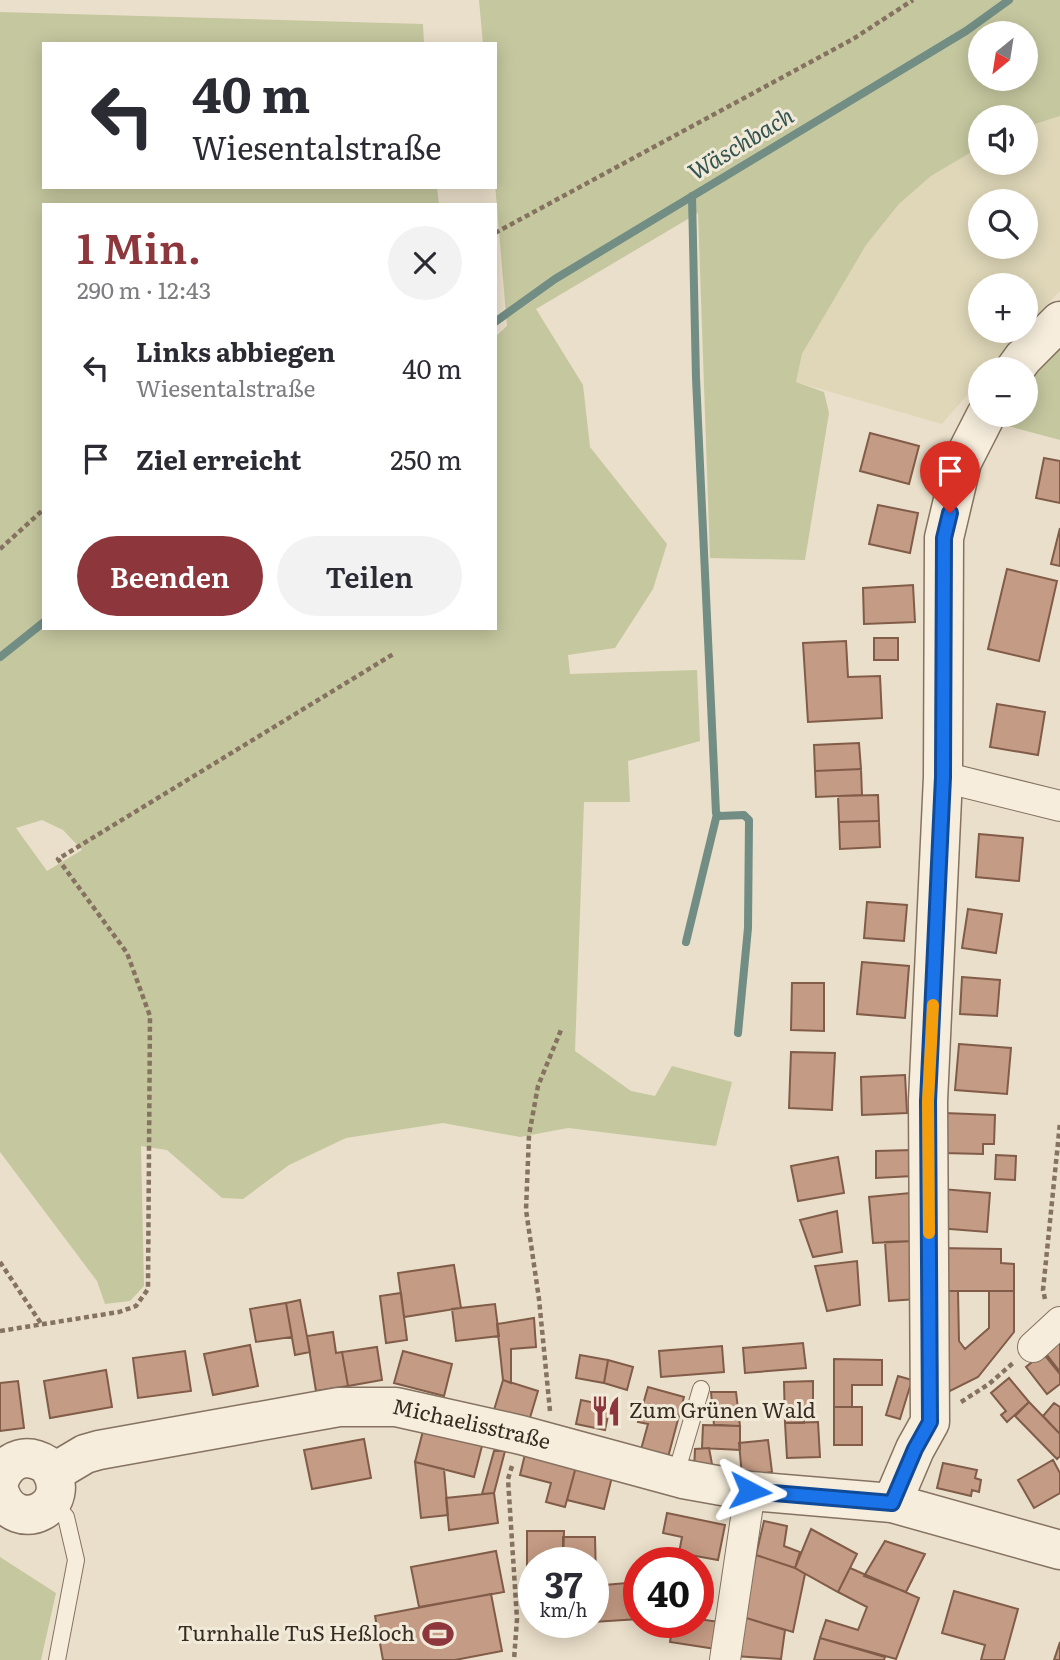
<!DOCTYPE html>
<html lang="de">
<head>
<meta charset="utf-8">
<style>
  :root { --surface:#fff; --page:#f2f2f3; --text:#2b2b33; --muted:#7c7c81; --accent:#8d373c }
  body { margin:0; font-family:Literata,serif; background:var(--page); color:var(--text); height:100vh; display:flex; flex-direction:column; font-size:26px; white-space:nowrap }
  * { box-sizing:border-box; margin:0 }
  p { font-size:23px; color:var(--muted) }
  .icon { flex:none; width:38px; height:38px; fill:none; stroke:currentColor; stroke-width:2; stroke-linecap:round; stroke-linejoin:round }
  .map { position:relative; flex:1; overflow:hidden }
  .details { position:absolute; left:42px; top:203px; width:455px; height:427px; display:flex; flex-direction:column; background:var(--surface); border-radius:0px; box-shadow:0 4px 18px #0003 }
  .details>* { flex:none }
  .guide { position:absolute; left:42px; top:42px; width:455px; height:147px; border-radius:0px; box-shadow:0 4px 18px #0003; background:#fff; color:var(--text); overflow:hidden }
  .needle { width:46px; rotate:210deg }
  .fabs { position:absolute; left:968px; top:21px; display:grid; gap:14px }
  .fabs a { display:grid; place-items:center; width:70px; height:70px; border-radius:50%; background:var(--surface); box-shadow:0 4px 18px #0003; font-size:35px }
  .speed { position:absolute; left:518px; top:1547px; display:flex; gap:14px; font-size:35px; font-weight:700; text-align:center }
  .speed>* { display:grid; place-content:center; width:91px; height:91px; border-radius:50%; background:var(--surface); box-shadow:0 4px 18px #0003; line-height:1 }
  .speed small { font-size:18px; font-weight:400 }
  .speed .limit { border:10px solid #d22; background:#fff; color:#111 }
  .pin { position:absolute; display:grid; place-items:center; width:60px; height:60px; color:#fff; margin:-72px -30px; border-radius:50% 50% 50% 0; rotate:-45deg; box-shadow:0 0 7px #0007 }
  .pin .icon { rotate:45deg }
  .me { position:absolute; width:77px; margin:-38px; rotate:94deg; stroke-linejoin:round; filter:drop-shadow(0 0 5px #0008) }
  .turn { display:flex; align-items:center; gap:24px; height:147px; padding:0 35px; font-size:32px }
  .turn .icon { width:91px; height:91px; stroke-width:2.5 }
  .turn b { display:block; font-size:49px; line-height:60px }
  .round { display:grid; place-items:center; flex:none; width:74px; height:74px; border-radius:37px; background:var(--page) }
  .summary { display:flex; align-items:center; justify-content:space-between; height:119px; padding:0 35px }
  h1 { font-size:42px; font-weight:600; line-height:52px; color:var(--accent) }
  .primary-button { display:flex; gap:14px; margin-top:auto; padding:14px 35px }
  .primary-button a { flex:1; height:80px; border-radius:42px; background:var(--accent); color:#fff; font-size:28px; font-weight:600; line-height:80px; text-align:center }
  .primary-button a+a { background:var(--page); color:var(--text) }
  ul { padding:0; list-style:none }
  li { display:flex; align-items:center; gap:21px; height:91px; padding:0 35px }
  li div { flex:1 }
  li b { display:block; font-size:26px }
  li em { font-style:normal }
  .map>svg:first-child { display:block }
  .farmland { fill:#dfd7b8; fill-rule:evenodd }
  .green { fill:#c5c79f; fill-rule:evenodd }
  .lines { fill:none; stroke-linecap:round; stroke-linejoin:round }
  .stream { stroke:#718d84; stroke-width:8 }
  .building { fill:#c49b84; stroke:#815c49; stroke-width:2 }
  .service-casing { stroke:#857260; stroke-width:18 }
  .minor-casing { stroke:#857260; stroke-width:32 }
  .tertiary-casing { stroke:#857260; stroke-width:41 }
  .path { stroke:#857260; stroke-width:4.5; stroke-dasharray:5 3.5; stroke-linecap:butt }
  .service { stroke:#f6eddc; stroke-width:16 }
  .minor { stroke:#f6eddc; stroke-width:30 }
  .tertiary { stroke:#f6eddc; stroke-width:38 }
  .route-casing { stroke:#114b97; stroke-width:18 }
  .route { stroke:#1a73e8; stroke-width:12 }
  .slow { stroke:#f59e0b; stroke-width:12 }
  .labels { text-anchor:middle; stroke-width:6; stroke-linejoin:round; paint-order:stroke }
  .poi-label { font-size:21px; fill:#372b22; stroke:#f2ead9; text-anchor:start }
  .street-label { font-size:21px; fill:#372b22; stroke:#f2ead9 }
  .water-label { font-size:23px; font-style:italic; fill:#335551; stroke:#f2ead9 }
</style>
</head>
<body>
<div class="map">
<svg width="1060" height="1660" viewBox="0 0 1060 1660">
  <rect width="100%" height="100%" fill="#eadfca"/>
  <!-- farmland -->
  <path class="farmland" d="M1060,116v175l-34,35v-41h-46v46h41l-32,38h-9v11l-38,44 -146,-42 6,-28 64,-109 33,-41 32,-28 49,-29v16h46v-36zM980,201h46v46h-46z"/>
  <!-- green -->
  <path class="green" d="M479,0h581v116l-34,11v-10h-46v30l-49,29 -32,28 -33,41 -64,109 -6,28 28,10 5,21 -24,147 -95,-2 -12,-345 -162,96 47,76 7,62 77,97 -14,45 -38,59 -47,7 2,19 127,-4 3,71 -72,20 2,41h-46l-9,249 56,40 24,5 17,-30 60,16 -16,64 -148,-18 -48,9 -77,-14 -97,15 -57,27 -46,34 -21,-1 -55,-48 -26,-4 3,140 -14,15 -25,3 -8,-23 -97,-129v-1140l423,12 1,20h-380v143h393l2,18h-395v423h451v-291l12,-11 -12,-142v-140h-12zM1026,33v46h-46v-46zM42,820l21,10 19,20 -35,21 -31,-43z
    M1060,347v93l-63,-17 5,-8h24v-33z
    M0,1557l56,36 -15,67h-41z"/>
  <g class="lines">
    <!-- stream -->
    <path class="stream" d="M692,196l4,182 20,435 3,3 25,-1 5,5 -1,108 -10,105
      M495,322l60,-43 411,-248 43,-31
      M0,657l44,-35
      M686,942l31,-128"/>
  </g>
  <!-- building -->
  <path class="building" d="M870,433l49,13 -10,38 -49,-13z
    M1044,458l16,3v42l-24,-5z
    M878,505l40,8 -8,40 -41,-9z
    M1060,528v38l-9,-2z
    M1007,569l50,12 -18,80 -51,-12z
    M913,585l2,37 -51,2 -1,-36z
    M874,638h24v22h-24z
    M846,641l2,36 32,-1 2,42 -74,4 -5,-79z
    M997,704l48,8 -7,43 -48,-8z
    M859,743l2,26 -46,2 -1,-26z
    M861,769l1,26 -46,2 -1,-26z
    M878,795l1,26 -40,1 -1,-26z
    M879,821l1,26 -40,2 -1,-27z
    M979,834l44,4 -4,43 -43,-4z
    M867,902l40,3 -3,36 -40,-3z
    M968,909l34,5 -6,39 -34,-5z
    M862,962l47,4 -4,52 -48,-4z
    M962,977l38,3 -3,36 -37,-2z
    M792,983h32v48l-33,-1z
    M959,1044l52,4 -4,46 -52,-4z
    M791,1052l44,1 -3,57 -43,-2z
    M905,1075l2,38 -45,2 -1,-38z
    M944,1113l51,2 -1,29h-11v10l-40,-1z
    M912,1150l1,26 -37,2v-27z
    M996,1155l20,1 -1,24 -20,-1z
    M838,1157l6,36 -46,8 -7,-35z
    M941,1189l49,4 -3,39 -49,-4z
    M910,1193l4,48 -41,2 -4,-46z
    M837,1211l5,41 -29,5 -13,-37z
    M914,1241l3,58 -28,2 -4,-59z
    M938,1248l63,1v14l13,1v27h-76z
    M857,1261l3,44 -33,6 -12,-45z
    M454,1265l7,43 -57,9 -6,-44z
    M938,1291h20l1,50 6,8 24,-21v-37h25v41l-36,45 -28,14 -12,-22z
    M401,1293l6,47 -21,3 -6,-47z
    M300,1300l10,52 -15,3 -9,-52z
    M286,1303l6,34 -36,5 -6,-33z
    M495,1304l4,32 -43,5 -4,-32z
    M534,1318l2,29 -25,2v34l-8,-3 -6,-56z
    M333,1332l3,21 6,-1 6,34 -32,5 -9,-55z
    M1060,1341v31l-16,-21z
    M803,1343l3,25 -61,5 -2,-25z
    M250,1345l8,41 -45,9 -9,-41z
    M722,1346l2,26 -63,5 -2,-26z
    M377,1347l5,33 -34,6 -6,-34z
    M185,1351l6,40 -53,7 -5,-40z
    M403,1351l49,13 -8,32 -50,-13z
    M1043,1353l17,21v10l-13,10 -21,-27z
    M580,1355l28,5 -4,23 -28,-5z
    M834,1359l48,1v25h-30v22h-18z
    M608,1360l25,7 -6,23 -23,-7z
    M106,1370l6,37 -62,11 -6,-37z
    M898,1376l14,4 -12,39 -14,-4z
    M1009,1378l20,24 -22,20 -6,-7 5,-4 -15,-18z
    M503,1380l35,11 -9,30 -35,-11z
    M18,1381l6,47 -24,3v-48z
    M813,1381v25h-9v17h-19l-1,-41z
    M648,1387l36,10 -17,64 -27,-8 8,-29 -10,-2z
    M711,1392h25l4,34 -26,-1z
    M581,1400l29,6 -5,24 -29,-6z
    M1029,1402l31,32v22l-3,3 -42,-43z
    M1054,1403l6,4v27l-17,-18z
    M834,1407h28v38h-28z
    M818,1422l2,35 -33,1 -2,-35z
    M703,1425l37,1v24l-38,-2z
    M424,1427l59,15 -9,35 -59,-15z
    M364,1439l7,39 -59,11 -8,-39z
    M768,1440l4,32 -30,4 -3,-33z
    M709,1448l5,27 -20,-5 1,-21z
    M526,1450l51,13 -12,44 -19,-5 5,-19 -31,-8z
    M494,1451h11l-11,42 -12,1z
    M1053,1460l7,13v20l-26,15 -16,-28z
    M415,1462l29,7 4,46 -27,3z
    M577,1463l36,10 -9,36 -37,-9z
    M943,1463l34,7 -2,8 6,2 -2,12 -7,-2 -1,6 -34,-8z
    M494,1493l4,30 -49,7 -3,-32z
    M667,1513l58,12 -7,35 -39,-7 3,-16 -19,-4z
    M764,1521l23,5 -3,20 16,6 -5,16 -39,-13z
    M811,1529l46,25 -19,38 -43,-24z
    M527,1531h37l-1,32h-29v8h-7z
    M563,1537h32l1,41h-3v-15h-30z
    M885,1541l40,13 -19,38 -42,-16z
    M496,1551l8,41 -85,15 -8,-40z
    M756,1555l39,13 10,6 -12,58 -50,-15z
    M850,1568l69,30 -23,61 -76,-21 6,-18 32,10 9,-23 -29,-15z
    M638,1582l1,37 -46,3v-36z
    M954,1591l64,18 -14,51h-23l4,-15 -43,-12z
    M491,1594l11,57 -47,9h-72l-8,-44z
    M743,1617l42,13 -4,29 -46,-3z
    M698,1619l22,3 -4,27 -46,-7 3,-20h25z
    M820,1638l65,19 -1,3h-70z
    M1060,1642v18h-6z"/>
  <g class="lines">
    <!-- service casing -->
    <g class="service-casing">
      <path id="service" d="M675,1477l26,-88
        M52,1502l14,15 10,43 -19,100"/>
    </g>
    <!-- minor casing -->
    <g class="minor-casing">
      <path id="minor" d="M943,777l117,29
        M1033,1347l27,-25
        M725,1660l25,-169"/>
    </g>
    <!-- tertiary casing -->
    <g class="tertiary-casing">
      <g id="tertiary">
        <path d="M1015,369l8,-11 37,-37"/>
        <path id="s1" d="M53,1473l32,-19 14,-4 240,-43h57l125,28 162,44 67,12 142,12 168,47"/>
        <path d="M0,1479c9,-22 28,-26 47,-14 32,42 -32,72 -47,28"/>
        <path d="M892,1503l23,-54 15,-27 -2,-321 15,-324 1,-239 18,-76 24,-47"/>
      </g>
    </g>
    <!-- path -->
    <path class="path" d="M495,233l358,-194 60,-39
      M0,549l44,-40
      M0,1262l42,63
      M1045,1299l-2,-9 17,-167
      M0,1331l119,-19 17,-6 12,-17 2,-273 -23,-63 -69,-94 337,-206
      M961,1402l28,-18 24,-21
      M550,1411l-11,-112 -13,-89 3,-75 9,-49 23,-56
      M512,1466l-4,13 9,140 -3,41"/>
    <!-- service -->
    <use href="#service" class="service"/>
    <!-- minor -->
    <use href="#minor" class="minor"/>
    <!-- tertiary -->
    <use href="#tertiary" class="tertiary"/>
  </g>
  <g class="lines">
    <!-- route casing -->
    <g class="route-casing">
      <path id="route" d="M750,1491l142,12 23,-54 15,-27 -2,-321 15,-324 1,-239 6,-25"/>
    </g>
    <!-- route -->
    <use href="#route" class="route"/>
    <!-- slow -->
    <path class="slow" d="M929,1233l-1,-132 5,-96"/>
  </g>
  <!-- icons -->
  <defs>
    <g id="restaurant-bare" transform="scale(2.415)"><path d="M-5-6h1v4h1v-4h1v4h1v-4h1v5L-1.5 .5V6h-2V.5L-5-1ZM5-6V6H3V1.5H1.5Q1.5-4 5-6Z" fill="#8d373c" stroke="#f2ead9" stroke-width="2.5" paint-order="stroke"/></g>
    <g id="stadium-bare" transform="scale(2.415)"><path d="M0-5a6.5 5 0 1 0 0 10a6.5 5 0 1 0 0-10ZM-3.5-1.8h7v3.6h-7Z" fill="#8d373c" stroke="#f2ead9" stroke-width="2.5" paint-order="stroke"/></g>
  </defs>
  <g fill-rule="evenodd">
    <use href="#restaurant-bare" x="606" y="1411"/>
    <use href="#stadium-bare" x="438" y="1634"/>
  </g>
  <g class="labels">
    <!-- poi labels -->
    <g class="poi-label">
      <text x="629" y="1418">Zum Grünen Wald</text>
      <text x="415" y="1641" text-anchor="end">Turnhalle TuS Heßloch</text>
    </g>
    <!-- street labels -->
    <g class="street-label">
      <text dy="7" stroke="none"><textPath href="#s1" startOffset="430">Michaelisstraße</textPath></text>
    </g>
    <!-- water labels -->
    <g class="water-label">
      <text transform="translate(741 144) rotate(-31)" y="8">Wäschbach</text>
    </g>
  </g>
</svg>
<div class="fabs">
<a><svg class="needle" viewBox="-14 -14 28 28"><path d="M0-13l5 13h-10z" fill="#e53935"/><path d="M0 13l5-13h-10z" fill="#7c7c81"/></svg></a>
<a><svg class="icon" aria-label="sound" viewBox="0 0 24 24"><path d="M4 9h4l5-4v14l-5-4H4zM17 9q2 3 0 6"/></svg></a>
<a><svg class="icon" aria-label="search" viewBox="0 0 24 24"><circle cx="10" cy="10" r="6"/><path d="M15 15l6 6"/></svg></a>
<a>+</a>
<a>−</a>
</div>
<div class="speed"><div>37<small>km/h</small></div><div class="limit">40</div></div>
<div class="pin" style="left:950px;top:513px;background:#d93025"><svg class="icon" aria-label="arrive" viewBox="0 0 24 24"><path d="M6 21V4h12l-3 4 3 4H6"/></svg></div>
<svg class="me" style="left:750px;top:1491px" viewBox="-20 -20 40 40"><path d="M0-17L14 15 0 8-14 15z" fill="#1a73e8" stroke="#fff" stroke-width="4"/></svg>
<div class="guide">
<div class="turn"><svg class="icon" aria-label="left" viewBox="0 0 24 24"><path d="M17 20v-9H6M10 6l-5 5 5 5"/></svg><div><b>40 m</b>Wiesentalstraße</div></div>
</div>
<section class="details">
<div class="summary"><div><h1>1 Min.</h1><p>290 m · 12:43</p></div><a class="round"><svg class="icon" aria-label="close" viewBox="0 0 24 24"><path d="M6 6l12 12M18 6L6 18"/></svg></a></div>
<ul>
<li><svg class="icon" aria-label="left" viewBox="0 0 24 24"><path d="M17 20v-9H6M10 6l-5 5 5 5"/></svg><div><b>Links abbiegen</b><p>Wiesentalstraße</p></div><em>40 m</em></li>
<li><svg class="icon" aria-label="arrive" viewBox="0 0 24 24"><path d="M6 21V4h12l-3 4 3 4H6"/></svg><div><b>Ziel erreicht</b></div><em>250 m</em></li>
</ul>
<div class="primary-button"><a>Beenden</a><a>Teilen</a></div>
</section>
</div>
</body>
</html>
